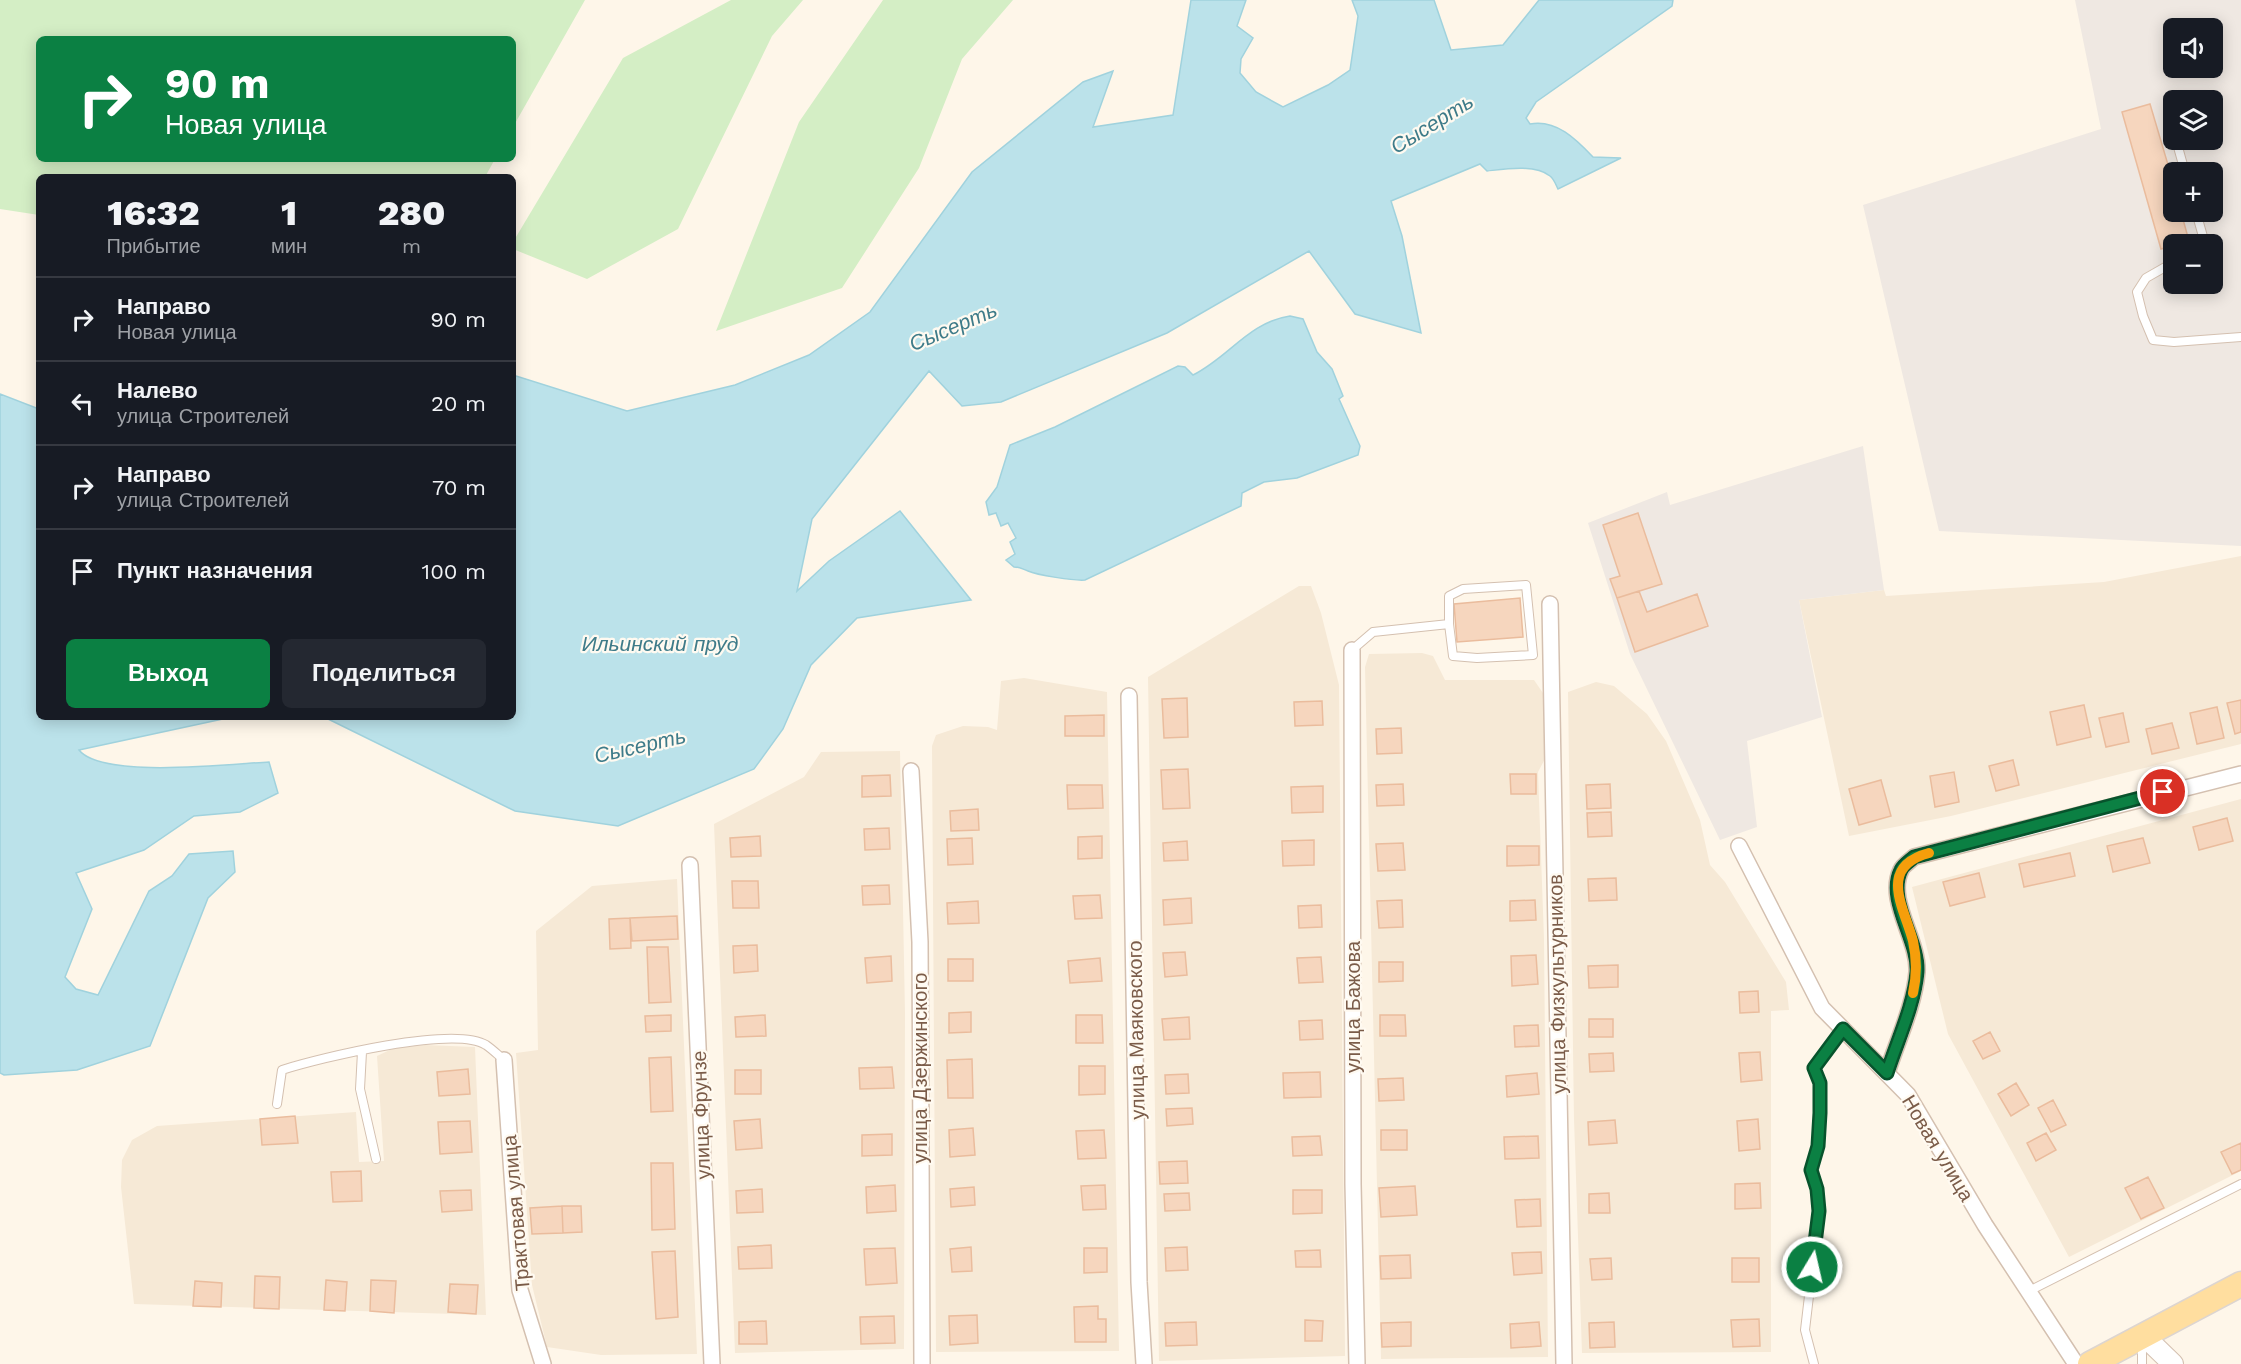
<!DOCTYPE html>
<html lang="ru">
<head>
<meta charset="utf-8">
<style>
  :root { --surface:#171b24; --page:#242831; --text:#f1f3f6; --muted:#9ea1a6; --line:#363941; --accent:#0b8043 }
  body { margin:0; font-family:"Work Sans",sans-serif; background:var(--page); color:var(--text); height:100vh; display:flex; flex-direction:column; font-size:22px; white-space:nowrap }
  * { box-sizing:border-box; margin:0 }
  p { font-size:20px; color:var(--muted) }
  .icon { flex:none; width:33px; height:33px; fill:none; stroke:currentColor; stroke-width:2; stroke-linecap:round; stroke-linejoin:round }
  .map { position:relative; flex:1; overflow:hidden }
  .panel { position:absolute; left:36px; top:174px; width:480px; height:546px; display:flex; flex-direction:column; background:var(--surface); border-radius:9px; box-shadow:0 3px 15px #0003 }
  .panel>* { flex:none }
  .hud { position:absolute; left:36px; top:36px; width:480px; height:126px; border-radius:9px; box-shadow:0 3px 15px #0003; background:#0b8043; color:#fff; overflow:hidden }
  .buttons { position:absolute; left:2163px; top:18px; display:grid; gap:12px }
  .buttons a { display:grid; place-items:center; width:60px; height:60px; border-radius:9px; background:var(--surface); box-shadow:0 3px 15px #0003; font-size:30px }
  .pin { position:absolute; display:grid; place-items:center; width:51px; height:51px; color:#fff; margin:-26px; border:3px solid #fff; border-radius:50%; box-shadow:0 2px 6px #0007 }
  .me { position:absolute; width:66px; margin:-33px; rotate:9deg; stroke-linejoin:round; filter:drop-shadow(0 0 4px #0008) }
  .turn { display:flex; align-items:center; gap:21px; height:126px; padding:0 30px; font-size:27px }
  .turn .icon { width:78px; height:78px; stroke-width:2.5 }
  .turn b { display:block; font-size:42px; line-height:51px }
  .eta { display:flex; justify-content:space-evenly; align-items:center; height:102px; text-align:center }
  .eta b { font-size:36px; font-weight:800; line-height:42px }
  .action { display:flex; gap:12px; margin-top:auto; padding:12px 30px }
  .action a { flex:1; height:69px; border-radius:9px; background:var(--accent); color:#fff; font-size:24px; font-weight:800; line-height:69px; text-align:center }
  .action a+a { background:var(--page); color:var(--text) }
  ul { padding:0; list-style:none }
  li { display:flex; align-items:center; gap:18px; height:84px; padding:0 30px; border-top:2px solid var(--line) }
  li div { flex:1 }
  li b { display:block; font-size:22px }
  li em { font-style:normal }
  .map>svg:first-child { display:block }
  .residential { fill:#f6e9d6 }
  .industrial { fill:#efe8e2; fill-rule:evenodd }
  .green { fill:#d4eec5 }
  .water { fill:#bbe2ea; stroke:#a0d2dd; stroke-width:1.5 }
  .building { fill:#f6d6be; stroke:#eabc9d; stroke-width:1.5 }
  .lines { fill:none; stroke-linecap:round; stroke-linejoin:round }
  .service-casing { stroke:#d4c0b0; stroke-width:10 }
  .minor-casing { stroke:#d4c0b0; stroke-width:18 }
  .tertiary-casing { stroke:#d4c0b0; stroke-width:22 }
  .primary-casing { stroke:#ddd5d0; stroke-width:27 }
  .service { stroke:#fff; stroke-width:8 }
  .minor { stroke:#fff; stroke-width:15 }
  .tertiary { stroke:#fff; stroke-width:20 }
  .primary { stroke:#ffde9f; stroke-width:24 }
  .route-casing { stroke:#07532c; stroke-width:15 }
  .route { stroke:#0b8043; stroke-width:10 }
  .slow { stroke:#f59e0b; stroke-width:10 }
  .labels { text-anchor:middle; stroke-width:4.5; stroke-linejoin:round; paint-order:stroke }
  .street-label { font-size:20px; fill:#7b5c49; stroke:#fffaf1 }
  .water-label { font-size:21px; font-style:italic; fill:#3e7b89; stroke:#fffaf1 }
</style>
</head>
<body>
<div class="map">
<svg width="2241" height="1364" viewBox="0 0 2241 1364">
  <rect width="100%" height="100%" fill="#fef6e9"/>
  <!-- residential -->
  <path class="residential" d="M2241,556v188l-290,72 -102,20 -50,-236 85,-10 2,6 218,-14z
    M1299,586h12l10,27 18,72 6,671 -186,5 -11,-684z
    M1422,653l11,3 12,24h89l11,16 2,59 -9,17 6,167 4,418 -167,2 -16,-692 4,-13z
    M1024,678l83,14 12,659 -183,1 -4,-606 4,-11 27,-9 25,1 9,3 4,-49z
    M1596,682l18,4 33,28 19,27 34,79 10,45 15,17 61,100 3,28 -18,1v341l-189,1 -8,-234 -6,-427z
    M900,751l5,262 -1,336 -169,4 -21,-529 90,-47 17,-25z
    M2241,799v372l-172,86 -121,-223 -36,-147z
    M677,879l20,475 -96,1 -54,-8 -15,-62 -16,-232 22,-3 -2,-119 56,-45z
    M425,1045l50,2 11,268 -352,-11 -13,-117 1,-27 10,-20 25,-14 199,-14 3,50 25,-1 -7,-105 17,-8z"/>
  <!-- industrial -->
  <path class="industrial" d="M2075,0h166v546l-302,-15 -76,-326 238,-76zM2174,28h38v40h-38zM2174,100h38v40h-38zM2174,172h38v40h-38zM2174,244h38v40h-38z
    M1863,446l21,144 -85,10 23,117 -75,24 10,86 -37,13 -90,-186 -42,-131 79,-31 3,13z"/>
  <!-- green -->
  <path class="green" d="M0,0h585l-72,127v-88h-474v120h456l-10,18h-446v38l-39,-6z
    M731,0h72l-31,36 -94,193 -91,50 -74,-30v-7l110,-184z
    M883,0h130l-51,59 -43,109 -77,120 -126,43 83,-209z"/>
  <!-- water -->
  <path class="water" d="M1191,0h55l-9,26 16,12 -12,21 -1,14 16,19 27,15 45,-22 22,-15 8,-54 -6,-16h82l17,50 52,-5 36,-45h134l-1,6 -136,96 -10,16 4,6c26,-5 46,15 63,33l28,1 -63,31c-2,-4 -4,-10 -8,-13 -15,-12 -45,-7 -63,-5l-7,-7 -89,37 11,35 19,97 -66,-19 -46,-63 -142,82 -166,69 -39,4 -33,-35 -117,148 -15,72 32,-30 71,-50 71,89 -114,18 -46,47 -28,64 -29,40 -136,57 -103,-15 -191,-94h189v-342l114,36 108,-26 74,-30 61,-43 102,-140 111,-90 30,-11 -20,56 80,-12z
    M1290,316l13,3 14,33 15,17 11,27 -4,3 21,47 -2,9 -61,23 -33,4 -22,11 -1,13 -156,74c-11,1 -48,-5 -57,-9 -6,-2 -7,-4 -14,-4l-8,-7 9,-6 -5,-12 6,-4 -8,-15 -7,3 -5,-13 -7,2 -3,-13 11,-15 13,-42 45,-18 123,-61 7,1 8,8c36,-18 56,-53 97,-59z
    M0,394l39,15v308h193l-153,33c23,29 151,14 190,12l9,31 -38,19 -46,4 -50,34 -68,23 16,36 -27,68 11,12 22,6 51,-104 23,-15 17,-22 44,-3 2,21 -27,26 -58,148 -73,24 -73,5 -4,-2z"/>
  <!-- building -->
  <path class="building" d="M2150,104l24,81v27h7l8,29 -28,8 -39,-137z
    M1638,513l24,71 -45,14 -7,-19 10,-3 -17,-51z
    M1639,591l8,21 50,-18 11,32 -73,26 -18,-54z
    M1520,598l3,39 -66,5 -3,-38z
    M1187,698l1,39 -24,1 -2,-39z
    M2241,700v32l-6,2 -8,-31z
    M1322,701l1,24 -28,1 -1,-24z
    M2084,705l7,32 -34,8 -7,-33z
    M2217,707l7,31 -27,6 -7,-31z
    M2123,713l6,29 -23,5 -7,-29z
    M1104,715v21h-39v-20z
    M2172,723l7,25 -27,6 -6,-25z
    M1401,728l1,25 -25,1 -1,-25z
    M2013,760l6,25 -23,6 -7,-25z
    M1188,769l2,39 -27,1 -2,-39z
    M1954,772l5,30 -24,5 -5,-31z
    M1510,774h26v20h-25z
    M890,775l1,21 -29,1v-21z
    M1881,780l10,36 -32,9 -10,-36z
    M1403,784l1,21 -27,1 -1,-21z
    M1610,784l1,24 -24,1 -1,-24z
    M1067,785h35l1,23 -35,1z
    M1323,786v26l-31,1 -1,-26z
    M978,809l1,21 -28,1 -1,-20z
    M1611,812l1,24 -24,1 -1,-24z
    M2227,818l6,23 -34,9 -6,-23z
    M889,828l1,21 -25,1 -1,-21z
    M760,836l1,20 -30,1 -1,-19z
    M1102,836v22l-24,1v-22z
    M972,838l1,26 -25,1 -1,-26z
    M2143,838l7,25 -37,9 -6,-26z
    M1314,840v25l-31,1 -1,-25z
    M1187,841l1,19 -24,1 -1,-18z
    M1403,843l2,27 -27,1 -2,-27z
    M1507,846h32v19l-32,1z
    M2070,853l5,23 -51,11 -5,-23z
    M1979,873l6,24 -35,9 -7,-24z
    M1616,878l1,22 -28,1 -1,-22z
    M732,881h26l1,27h-26z
    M889,885l1,19 -27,1 -1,-19z
    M1100,895l2,23 -27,1 -2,-23z
    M1191,898l1,25 -28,2 -1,-25z
    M1402,900l1,27 -24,1 -2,-27z
    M1535,900l1,20 -26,1v-20z
    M978,901l1,22 -31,1 -1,-21z
    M1321,905l1,22 -23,1 -1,-22z
    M677,916l1,23 -46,2 -2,-23z
    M630,918l1,30 -21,1 -1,-30z
    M757,945l1,26 -24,2 -1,-27z
    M647,947h21l3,55 -22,1z
    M1185,952l2,23 -22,2 -2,-24z
    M1536,955l2,29 -26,2 -1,-30z
    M891,956l1,25 -25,2 -2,-25z
    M1321,957l2,25 -24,1 -2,-25z
    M1100,958l2,23 -32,2 -2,-22z
    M948,959h25v22h-25z
    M1379,962h24v19l-24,1z
    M1618,965v22l-29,1 -1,-22z
    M1758,991l1,21 -19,1 -1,-21z
    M971,1012v20l-22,1v-20z
    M671,1015v16l-25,1 -1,-16z
    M765,1015l1,21 -30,1 -1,-20z
    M1076,1015h26l1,28h-27z
    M1380,1015h25l1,21h-26z
    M1189,1017l1,22 -26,1 -2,-21z
    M1589,1019h24v18h-24z
    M1322,1020l1,19 -23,1 -1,-19z
    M1538,1025l1,21 -24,1 -1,-21z
    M1990,1032l10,19 -17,8 -10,-18z
    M1760,1052l2,28 -21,2 -2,-29z
    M1613,1053l1,18 -24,1 -1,-18z
    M671,1057l2,54 -22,1 -2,-54z
    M972,1059l1,39h-25l-1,-38z
    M1079,1066h26v28l-26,1z
    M892,1067l2,21 -34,1 -1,-21z
    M468,1069l2,25 -31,2 -2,-24z
    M735,1070h26v24h-26z
    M1320,1072l1,25 -37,1 -1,-25z
    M1537,1073l2,21 -32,3 -1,-21z
    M1188,1074l1,19 -23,1 -1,-19z
    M1403,1078l1,22 -25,1 -1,-22z
    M2016,1083l13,22 -18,11 -13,-22z
    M2053,1100l13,25 -15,7 -13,-24z
    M1192,1108l1,16 -26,2 -1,-17z
    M295,1116l3,27 -36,2 -2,-26z
    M760,1119l2,29 -26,2 -2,-29z
    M1758,1119l2,30 -21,2 -2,-30z
    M1615,1120l2,23 -28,2 -1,-23z
    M470,1121l2,31 -32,2 -2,-32z
    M973,1128l2,27 -25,2 -1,-27z
    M1104,1130l2,28 -28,1 -2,-28z
    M1381,1130h26v20h-26z
    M2046,1133l10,17 -20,11 -9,-18z
    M892,1134v21l-30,1v-21z
    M1320,1136l2,19 -29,1 -1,-19z
    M1538,1136l1,22 -34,1 -1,-22z
    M2241,1143v27l-9,4 -11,-22z
    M1187,1161l1,22 -28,1 -1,-22z
    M651,1163h22l2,66 -23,1z
    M361,1171l1,30 -29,1 -2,-30z
    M2148,1177l16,31 -23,11 -16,-31z
    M1760,1183l1,25 -26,1v-25z
    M895,1185l1,26 -29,2 -1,-26z
    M1105,1185l1,24 -23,1 -2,-24z
    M1415,1186l2,29 -36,2 -2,-29z
    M974,1187l1,18 -24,2 -1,-18z
    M762,1189l1,23 -26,1 -1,-22z
    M471,1190l1,20 -30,2 -2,-21z
    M1293,1190h29v23l-29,1z
    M1189,1193l1,17 -25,1 -1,-17z
    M1609,1193l1,20h-21v-19z
    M1540,1199l1,27 -24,1 -2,-27z
    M562,1206h19l1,26 -19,1z
    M562,1206l1,27 -31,1 -2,-26z
    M771,1245l1,23 -33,1 -1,-22z
    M971,1247l1,24 -20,1 -2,-23z
    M1187,1247l1,23 -22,1 -1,-23z
    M895,1248l2,35 -31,2 -2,-36z
    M1084,1248h23v24l-23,1z
    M1320,1250l1,17h-25l-1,-16z
    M675,1251l3,66 -22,2 -4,-67z
    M1541,1252l1,21 -28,2 -2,-22z
    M1410,1255l1,23 -30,1 -1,-23z
    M1611,1258l1,21 -20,1 -2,-21z
    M1732,1258h27v24h-27z
    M255,1276l25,1 -1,32 -25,-1z
    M326,1280l21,2 -2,29 -21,-1z
    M371,1280l25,1 -2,32 -24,-2z
    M195,1281l27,2 -1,24 -28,-1z
    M450,1284l28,1 -2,29 -28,-2z
    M1098,1306v13h8v23h-31l-1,-35z
    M977,1315l1,28 -28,2 -1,-29z
    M894,1316l1,27 -34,1 -1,-27z
    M1759,1319l1,27 -27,1 -2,-27z
    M1305,1320l18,1 -1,20h-17z
    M766,1321l1,23h-28v-22z
    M1196,1322l1,23 -31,1 -1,-23z
    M1411,1322v24l-29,1 -1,-24z
    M1539,1322l2,24 -30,2 -1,-24z
    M1614,1322l1,25 -25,1 -1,-25z"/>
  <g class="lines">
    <!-- service casing -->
    <g class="service-casing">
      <path id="service" d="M2178,147l7,25
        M2196,212l8,28 -7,4
        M2174,262l-28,16 -9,14 6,24 10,24 21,2 67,-5
        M1352,650l21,-18 76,-8v-28l14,-7 63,-4 7,70 -56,3 -24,-2 -4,-32
        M362,1052l-2,37 16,70
        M277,1104l5,-34c38,-12 172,-45 204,-25 6,4 12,10 18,15
        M2029,1291l212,-107
        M1814,1364l-9,-34 14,-119 -2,-22 -6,-19 7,-24 2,-33v-30l-6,-15 29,-39
        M2142,1364v-22"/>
    </g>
    <!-- minor casing -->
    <g class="minor-casing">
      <path id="minor" d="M1550,604l14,760
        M1352,650l1,534 4,180
        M1129,696l10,586 5,82
        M911,771l9,171 2,422
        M1739,846l83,162 86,87 77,130 91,139
        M690,865l22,499
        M504,1060l16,230 23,74
        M1887,1073c10,-32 27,-66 30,-101 2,-32 -31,-72 -16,-102 2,-5 9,-9 13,-13l327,-83"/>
    </g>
    <!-- tertiary casing -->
    <g class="tertiary-casing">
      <path id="tertiary" d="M2143,1335l30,29"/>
    </g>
    <!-- primary casing -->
    <g class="primary-casing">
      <path id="primary" d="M2090,1364l151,-80"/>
    </g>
    <!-- service -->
    <use href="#service" class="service"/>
    <!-- minor -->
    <use href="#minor" class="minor"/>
    <!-- tertiary -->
    <use href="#tertiary" class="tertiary"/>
    <!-- primary -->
    <use href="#primary" class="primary"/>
  </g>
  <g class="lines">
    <!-- route casing -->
    <g class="route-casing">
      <path id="route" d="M1812,1267l7,-56 -2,-22 -6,-19 7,-24 2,-33v-30l-6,-15 29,-39 44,44c10,-32 27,-67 30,-101 2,-32 -31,-72 -16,-102 2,-5 9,-9 13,-13l249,-65"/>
    </g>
    <!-- route -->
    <use href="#route" class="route"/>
    <!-- slow -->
    <path class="slow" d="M1913,993c4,-18 4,-34 0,-52 -9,-34 -36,-74 16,-88"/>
  </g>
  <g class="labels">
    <!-- street labels -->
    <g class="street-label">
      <text transform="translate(1557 984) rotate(-91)" y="7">улица Физкультурников</text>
      <text transform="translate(1353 1007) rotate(-90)" y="7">улица Бажова</text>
      <text transform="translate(1136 1030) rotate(-91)" y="7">улица Маяковского</text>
      <text transform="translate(920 1068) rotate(-90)" y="7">улица Дзержинского</text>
      <text transform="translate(701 1115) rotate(-92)" y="7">улица Фрунзе</text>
      <text transform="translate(1938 1148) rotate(59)" y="7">Новая улица</text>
      <text transform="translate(516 1213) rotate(-95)" y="7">Трактовая улица</text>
    </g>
    <!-- water labels -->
    <g class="water-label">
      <text transform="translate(1432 124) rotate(-32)" y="7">Сысерть</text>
      <text transform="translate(953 327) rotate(-23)" y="7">Сысерть</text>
      <text x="660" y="651">Ильинский пруд</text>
      <text transform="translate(640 746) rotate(-13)" y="7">Сысерть</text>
    </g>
  </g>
</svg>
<div class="buttons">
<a><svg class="icon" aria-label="sound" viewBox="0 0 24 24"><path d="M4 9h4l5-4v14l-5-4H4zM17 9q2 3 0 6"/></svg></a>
<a><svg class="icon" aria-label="layers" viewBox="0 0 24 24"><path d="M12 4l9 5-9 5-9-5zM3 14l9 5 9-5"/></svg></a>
<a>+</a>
<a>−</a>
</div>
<div class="pin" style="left:2163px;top:792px;background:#d93025"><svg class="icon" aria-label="arrive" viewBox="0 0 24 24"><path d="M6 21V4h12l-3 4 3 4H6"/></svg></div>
<svg class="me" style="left:1812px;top:1267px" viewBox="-20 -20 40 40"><circle r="17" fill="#0b8043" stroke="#fff" stroke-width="3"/><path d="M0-11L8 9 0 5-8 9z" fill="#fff"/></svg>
<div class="hud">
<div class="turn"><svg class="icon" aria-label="right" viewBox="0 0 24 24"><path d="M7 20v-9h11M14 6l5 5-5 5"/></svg><div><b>90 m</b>Новая улица</div></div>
</div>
<section class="panel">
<div class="eta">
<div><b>16:32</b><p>Прибытие</p></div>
<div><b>1</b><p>мин</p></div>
<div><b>280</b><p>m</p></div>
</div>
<ul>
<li><svg class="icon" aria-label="right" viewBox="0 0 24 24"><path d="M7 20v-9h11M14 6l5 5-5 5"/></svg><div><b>Направо</b><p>Новая улица</p></div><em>90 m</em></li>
<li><svg class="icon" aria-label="left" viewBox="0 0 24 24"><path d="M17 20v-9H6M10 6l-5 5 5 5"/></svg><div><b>Налево</b><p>улица Строителей</p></div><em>20 m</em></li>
<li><svg class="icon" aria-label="right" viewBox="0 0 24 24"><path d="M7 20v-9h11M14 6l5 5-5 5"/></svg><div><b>Направо</b><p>улица Строителей</p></div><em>70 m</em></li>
<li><svg class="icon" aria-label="arrive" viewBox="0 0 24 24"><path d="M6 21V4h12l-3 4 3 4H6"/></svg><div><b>Пункт назначения</b></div><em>100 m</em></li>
</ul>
<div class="action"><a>Выход</a><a>Поделиться</a></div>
</section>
</div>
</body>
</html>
